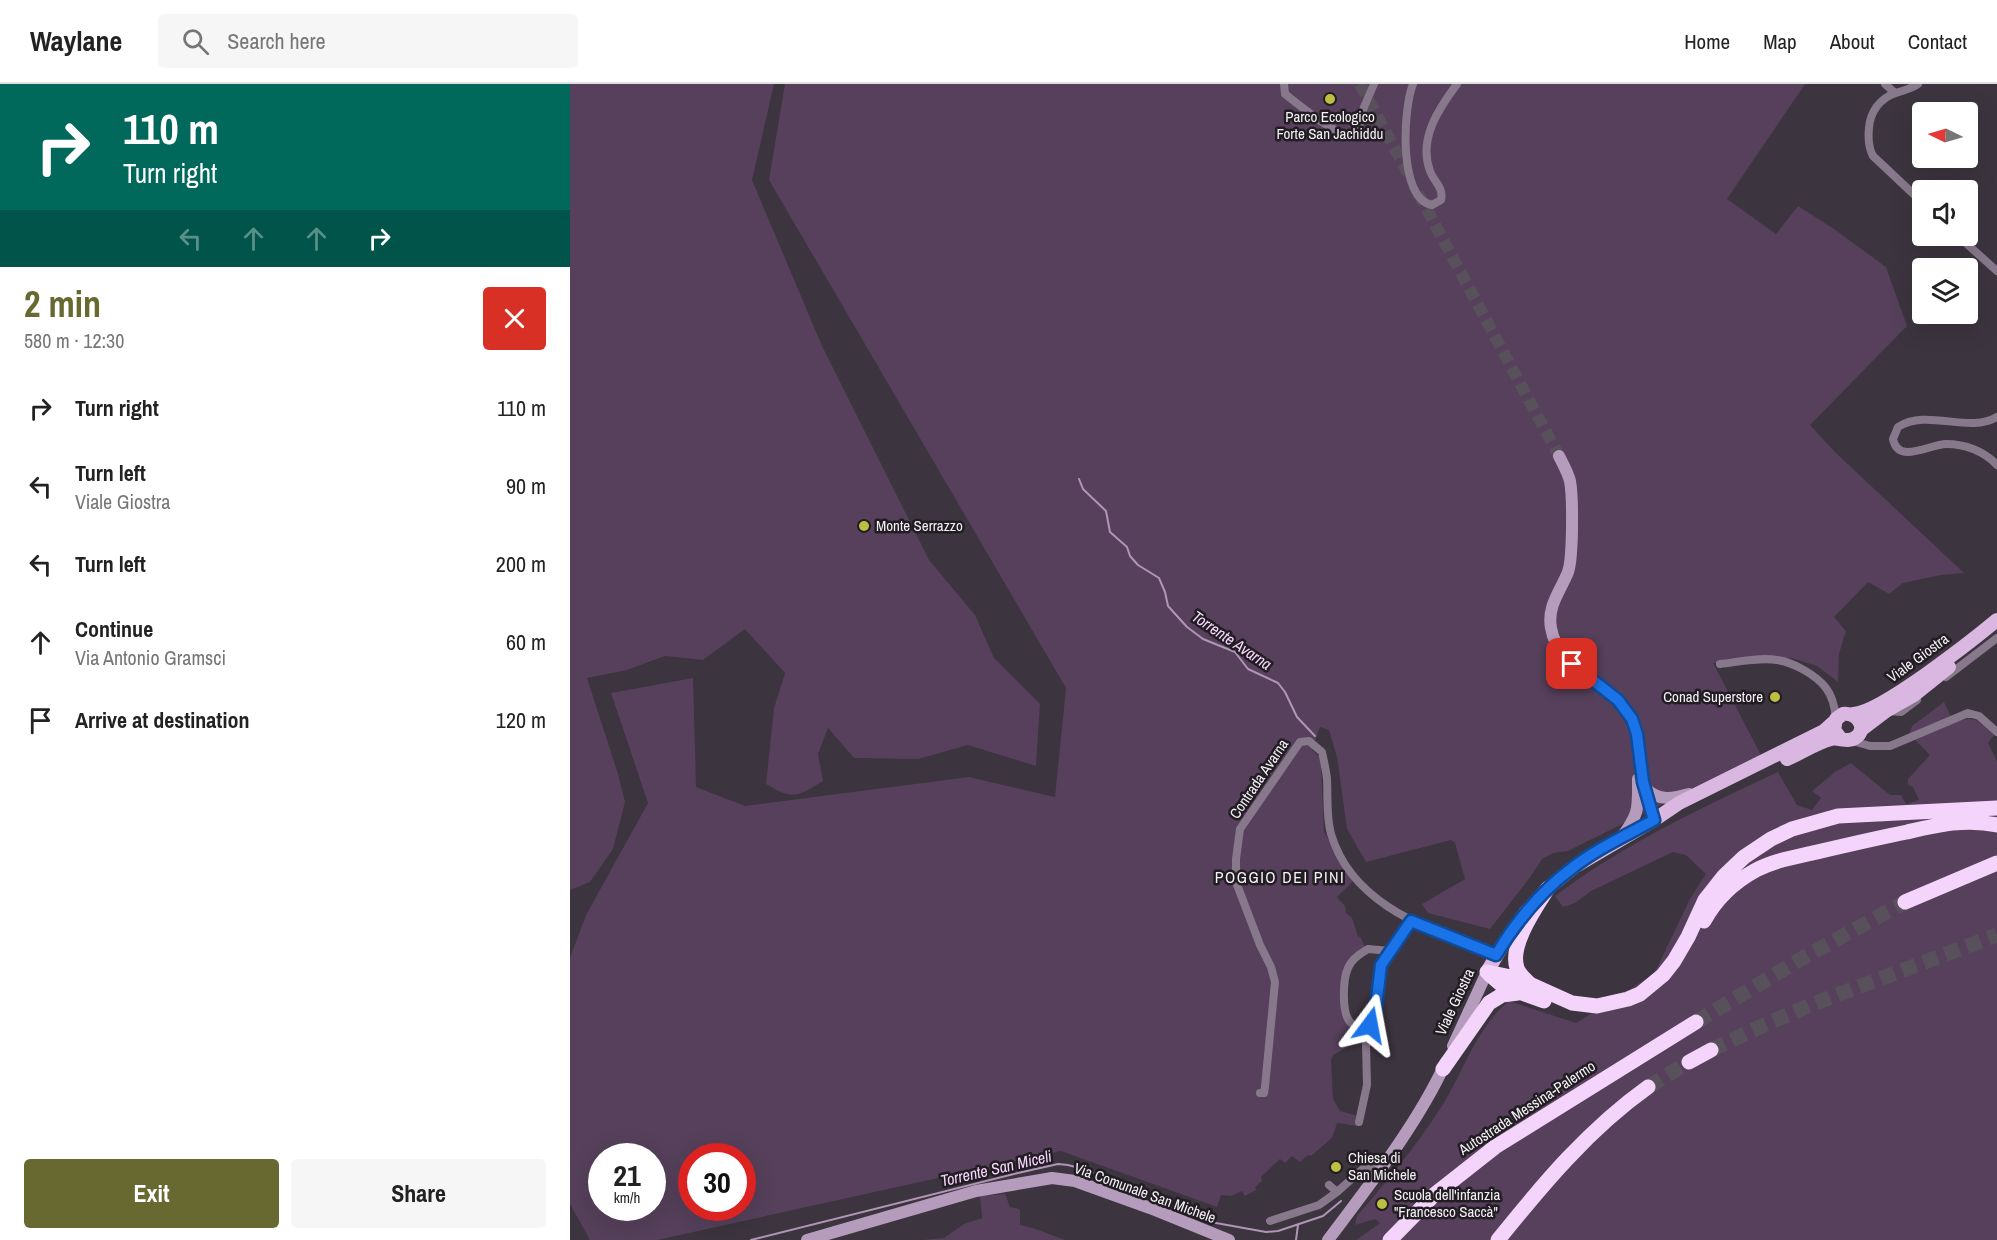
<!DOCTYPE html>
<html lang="en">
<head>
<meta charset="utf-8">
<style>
  :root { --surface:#fff; --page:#f6f6f6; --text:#222; --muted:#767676; --line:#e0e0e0; --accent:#686931 }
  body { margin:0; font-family:"Archivo Narrow",sans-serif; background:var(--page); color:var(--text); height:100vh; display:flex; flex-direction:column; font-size:22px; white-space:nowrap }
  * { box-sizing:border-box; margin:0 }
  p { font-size:20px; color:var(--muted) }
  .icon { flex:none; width:33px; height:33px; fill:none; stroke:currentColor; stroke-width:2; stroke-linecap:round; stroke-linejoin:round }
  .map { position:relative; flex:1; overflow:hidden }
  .details { display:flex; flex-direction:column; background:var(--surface); width:570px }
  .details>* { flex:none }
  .top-card { background:#00695c; color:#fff; overflow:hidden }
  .needle { width:39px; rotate:275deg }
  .fabs { position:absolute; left:1342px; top:18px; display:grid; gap:12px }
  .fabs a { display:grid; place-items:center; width:66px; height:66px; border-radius:6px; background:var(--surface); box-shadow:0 6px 24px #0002; font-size:30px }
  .speed { position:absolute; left:18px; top:1059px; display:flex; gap:12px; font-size:30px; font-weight:700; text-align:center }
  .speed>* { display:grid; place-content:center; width:78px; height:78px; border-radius:50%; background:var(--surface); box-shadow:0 6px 24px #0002; line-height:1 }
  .speed small { font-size:15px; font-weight:400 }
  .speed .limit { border:9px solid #d22; background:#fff; color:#111 }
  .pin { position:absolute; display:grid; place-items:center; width:51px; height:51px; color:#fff; margin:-26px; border-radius:12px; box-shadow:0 3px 9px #0006 }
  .me { position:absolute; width:66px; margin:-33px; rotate:13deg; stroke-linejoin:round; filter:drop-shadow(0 0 4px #0008) }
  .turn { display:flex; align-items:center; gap:21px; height:126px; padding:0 24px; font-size:27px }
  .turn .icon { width:78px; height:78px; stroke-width:2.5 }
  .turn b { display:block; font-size:42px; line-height:51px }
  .lanes { display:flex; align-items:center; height:57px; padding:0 24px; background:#0003; justify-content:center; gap:30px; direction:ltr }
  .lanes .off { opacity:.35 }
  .round { display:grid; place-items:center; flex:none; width:63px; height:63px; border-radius:6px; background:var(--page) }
  .summary { display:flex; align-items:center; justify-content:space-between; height:102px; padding:0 24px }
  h1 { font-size:36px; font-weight:800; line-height:45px; color:var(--accent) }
  .button { display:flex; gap:12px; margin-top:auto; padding:12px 24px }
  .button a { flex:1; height:69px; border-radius:6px; background:var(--accent); color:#fff; font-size:24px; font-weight:800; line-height:69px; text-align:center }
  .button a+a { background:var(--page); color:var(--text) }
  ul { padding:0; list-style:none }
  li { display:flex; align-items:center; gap:18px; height:78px; padding:0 24px }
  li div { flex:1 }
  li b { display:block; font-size:22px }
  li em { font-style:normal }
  header { display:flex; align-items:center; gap:36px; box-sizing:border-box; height:84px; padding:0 30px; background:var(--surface); border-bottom:2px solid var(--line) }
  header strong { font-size:28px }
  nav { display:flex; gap:33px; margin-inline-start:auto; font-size:21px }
  .search { width:420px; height:54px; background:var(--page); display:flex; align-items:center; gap:15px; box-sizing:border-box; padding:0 21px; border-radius:6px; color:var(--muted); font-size:22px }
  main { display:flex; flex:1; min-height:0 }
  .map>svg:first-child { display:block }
  .green { fill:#56405b; fill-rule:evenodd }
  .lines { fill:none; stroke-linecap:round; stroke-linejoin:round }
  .stream { stroke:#b095b6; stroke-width:2 }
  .secondary-tunnel { stroke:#58505a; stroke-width:12; stroke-dasharray:12 6; stroke-linecap:butt }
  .highway-tunnel { stroke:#58505a; stroke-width:15; stroke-dasharray:15 8; stroke-linecap:butt }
  .street { stroke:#88788c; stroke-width:8 }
  .secondary { stroke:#b69cbc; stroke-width:12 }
  .primary { stroke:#d9b7e0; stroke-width:14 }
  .highway { stroke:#f4d4fb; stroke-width:15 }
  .route-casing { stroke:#114b97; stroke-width:15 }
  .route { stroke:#1a73e8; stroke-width:10 }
  .poi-dot { fill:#bdbf43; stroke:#211d22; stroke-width:2 }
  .labels { text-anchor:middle; stroke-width:5; stroke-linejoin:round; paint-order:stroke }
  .poi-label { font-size:15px; fill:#f5f0f6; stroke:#211d22; text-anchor:start }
  .street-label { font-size:15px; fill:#f5f0f6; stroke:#211d22 }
  .water-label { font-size:16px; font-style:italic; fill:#f7d5fe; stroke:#211d22 }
  .neighbourhood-label { font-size:16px; letter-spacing:1.5px; fill:#f5f0f6; stroke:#211d22 }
</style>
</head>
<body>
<header>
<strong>Waylane</strong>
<div class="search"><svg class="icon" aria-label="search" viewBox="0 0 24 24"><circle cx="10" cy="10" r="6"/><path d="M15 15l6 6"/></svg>Search here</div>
<nav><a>Home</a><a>Map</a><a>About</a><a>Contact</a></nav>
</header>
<main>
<section class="details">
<div class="top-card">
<div class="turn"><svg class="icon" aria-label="right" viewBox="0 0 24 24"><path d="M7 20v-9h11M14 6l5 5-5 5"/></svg><div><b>110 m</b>Turn right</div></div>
<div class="lanes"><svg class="icon off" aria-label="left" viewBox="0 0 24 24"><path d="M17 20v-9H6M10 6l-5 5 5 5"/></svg><svg class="icon off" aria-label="ahead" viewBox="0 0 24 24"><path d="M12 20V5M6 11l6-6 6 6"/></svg><svg class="icon off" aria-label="ahead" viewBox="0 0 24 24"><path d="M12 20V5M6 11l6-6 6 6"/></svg><svg class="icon" aria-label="right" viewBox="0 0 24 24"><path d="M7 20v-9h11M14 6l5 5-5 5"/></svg></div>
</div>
<div class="summary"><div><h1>2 min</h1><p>580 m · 12:30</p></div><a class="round" style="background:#d93025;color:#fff"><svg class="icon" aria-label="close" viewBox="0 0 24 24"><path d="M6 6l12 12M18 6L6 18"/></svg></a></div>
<ul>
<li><svg class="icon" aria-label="right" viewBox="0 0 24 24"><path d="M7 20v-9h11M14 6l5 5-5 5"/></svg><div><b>Turn right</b></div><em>110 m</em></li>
<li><svg class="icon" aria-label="left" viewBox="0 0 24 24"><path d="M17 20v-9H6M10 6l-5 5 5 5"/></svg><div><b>Turn left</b><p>Viale Giostra</p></div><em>90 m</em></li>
<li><svg class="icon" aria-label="left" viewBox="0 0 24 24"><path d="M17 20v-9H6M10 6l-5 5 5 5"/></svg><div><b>Turn left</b></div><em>200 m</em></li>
<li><svg class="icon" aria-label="ahead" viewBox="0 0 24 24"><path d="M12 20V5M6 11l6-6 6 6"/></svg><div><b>Continue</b><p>Via Antonio Gramsci</p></div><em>60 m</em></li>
<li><svg class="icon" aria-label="arrive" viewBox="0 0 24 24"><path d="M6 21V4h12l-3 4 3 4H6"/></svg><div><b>Arrive at destination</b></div><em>120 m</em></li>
</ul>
<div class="button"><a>Exit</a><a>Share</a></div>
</section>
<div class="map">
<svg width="1427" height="1156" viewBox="0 0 1427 1156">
  <rect width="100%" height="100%" fill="#3c343e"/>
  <!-- green -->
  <path class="green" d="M0,0h204l-22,96 70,166 107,214 46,55 19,43 46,46 -4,62 -68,-21 -50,14 -64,-1 -26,-30 -10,26 5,27c-25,16 -31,19 -57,3l8,-76 11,-35 -40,-44 -42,31 -38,-4 -38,14 -40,8 31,96 7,28 -12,47 -23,33 -20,8z
    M215,0h1020l-78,115 49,35 22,-28 36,23 52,38 21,59 -97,99 26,28 128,120 -23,2 -38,8 -14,11 -21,-12 -34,35 12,14 -7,23 -1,28 -21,-16 -26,-8 -78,5 48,92 -193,96 -15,2 -11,6 -11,17 -41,53 -62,-16 -6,-9 43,-25 -10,-36 -4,-3 -85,22 -19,-33 -10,-72 -8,-27 -9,-3 -8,23 7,6 2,10 3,66 29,49 -16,16 8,9 1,7 6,5 6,18 3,2 4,9 -18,17v58c6,6 12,11 10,20l-24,13 -2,5 2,39 7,12 18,5 -1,10 -20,-3 -5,15 -21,18 -3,-1 -8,7 -8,-6 -7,7 -5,-4 -19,18 1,4 -7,6 1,3 -11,6 -3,-5 -11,5 -10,-1 -4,12 -156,-56 -404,89h-67l-20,-36v-246l16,-43 62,-112 -37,-110 82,-15 3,109 49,19 224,-29 86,20 11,-109 -297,-508zM32,1072h50v52h-50zM122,1072h50v52h-50z
    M1374,618l10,21c21,-9 24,-2 40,12l-6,8 9,18v479h-641l24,-17 -5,-4 -20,6 2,-9c31,-36 59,-70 85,-110 21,-34 36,-81 67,-105l67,22 78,-49 36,-75 16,-25 -20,-19 -13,-3 -82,39 -16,12 -12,4 -8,-11c69,-52 146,-88 223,-124l19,33 15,5 9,-12 -9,-7 23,-19 16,-9 39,32h11l5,9 13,-4 -6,-13 -5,-2v-6l22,-24 -21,-21 3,-8z
    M435,1110l5,13 10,2v16l13,3 32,12h-142l21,-2 20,-14 18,-6 -2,-22z"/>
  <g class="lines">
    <!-- stream -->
    <path class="stream" d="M509,395l4,10 23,22 4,21 17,15 3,9 8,9 21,13 6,14 3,14 19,21 16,12 32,13 13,17 30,14 7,9 12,25 18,19
      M181,1156l267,-67 40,-9 10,1 22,6 95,41 31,11 50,9 12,-1 45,-15 18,-15
      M726,1156l2,-15"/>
    <!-- secondary-tunnel -->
    <path class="secondary-tunnel" d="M790,0l50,93
      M848,109l141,263"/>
    <!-- highway-tunnel -->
    <path class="highway-tunnel" d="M1126,938l105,-63 104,-57
      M1141,966l53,-25 49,-21 184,-69
      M1078,1003l41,-25"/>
    <!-- street -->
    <path class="street" d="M714,0l1,10c14,11 48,39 65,42l6,-4 3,-5 5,-20 10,-23
      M843,0c-10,25 -15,115 19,121l9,-5c3,-12 -7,-18 -11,-29 -12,-32 9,-63 27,-87
      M1315,0l10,9
      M1348,0c-7,5 -14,6 -22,9 -16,5 -26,19 -27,35 -1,10 -1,19 4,28l50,47
      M1388,152l39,35
      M1427,333c-28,17 -70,-9 -99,10l-5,12c5,26 37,5 53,5 19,0 38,7 51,21
      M1150,580c18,-2 39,-7 57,-4 16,2 39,15 49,28 7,9 9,20 10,31
      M1376,593l51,-39
      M1319,627l12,1 16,-12
      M1279,656l21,6h20l78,-33 11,3 18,16
      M798,946c-5,-2 -13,-3 -17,-7 -10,-9 -8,-44 -3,-55 3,-8 13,-15 20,-19l22,2
      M690,1009h4l1,-6 10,-105 -4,-15 -11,-22 -24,-63v-23l4,-30 60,-87 9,-1 13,11c2,9 4,18 5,27 1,19 -1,37 4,55 22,74 102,96 165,121
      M789,1038l8,-37 -1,-40 2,-15 7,-14 6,-51 30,-44
      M759,1101l8,7 28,-25 17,-1
      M700,1137l49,-16 18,-13"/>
    <!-- secondary -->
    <path class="secondary" d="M989,372c4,8 9,17 11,25 3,16 3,77 -2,91 -8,20 -21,34 -17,56 7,43 58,52 78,86 13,20 8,44 14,66 3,13 8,27 11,40
      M1076,705c13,12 26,10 43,5
      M1051,754c19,-25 17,-30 17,-59
      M883,962l34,-74
      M237,1156l169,-49 76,-13 23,3 75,27 79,32
      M758,1156c42,-56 89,-115 118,-178"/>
    <!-- primary -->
    <path class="primary" d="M1283,630c27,-1 120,-74 144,-94
      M1291,646l25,-19 28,-16 35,-28
      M1217,675c14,-6 29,-16 44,-20 8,-2 16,4 24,-1 14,-9 2,-26 -12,-24l-7,5 -2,11 7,9
      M917,888l18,-31 20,-28 23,-25 26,-21 80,-47 25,-17 145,-72 10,-9"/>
    <!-- highway -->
    <path class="highway" d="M1335,818l92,-39
      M1134,837c12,-22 30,-39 52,-51 19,-10 40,-13 61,-18 30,-7 60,-14 90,-20 30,-7 59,-14 90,-7
      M917,888l29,6 56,25 25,3 31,-7 12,-5 23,-19 11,-14 14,-24 17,-37 19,-24 20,-19 27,-18 21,-10 46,-13 159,-8
      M919,890l14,12 41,15
      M959,899c-5,-5 -10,-9 -12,-15 -8,-23 19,-61 31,-80
      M1119,978l22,-12
      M873,985l46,-66 13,-8 16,-2
      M820,1156l44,-45 61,-48 201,-125
      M928,1156c45,-56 91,-111 150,-153"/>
  </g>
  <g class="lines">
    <!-- route casing -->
    <g class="route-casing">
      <path id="route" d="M800,941l5,-9 6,-51 30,-44 85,34c20,-33 44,-63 75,-86 25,-20 56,-34 83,-49l-11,-38 -6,-48 -5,-15 -14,-19 -46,-36"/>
    </g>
    <!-- route -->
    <use href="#route" class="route"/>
  </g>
  <!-- markers -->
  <g class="poi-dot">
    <circle cx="760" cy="15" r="6"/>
    <circle cx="294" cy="442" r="6"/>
    <circle cx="1205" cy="613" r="6"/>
    <circle cx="766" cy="1083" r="6"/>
    <circle cx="812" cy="1120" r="6"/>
  </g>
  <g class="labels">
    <!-- poi labels -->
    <g class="poi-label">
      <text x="760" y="38" text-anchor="middle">Parco Ecologico<tspan x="760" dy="17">Forte San Jachiddu</tspan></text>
      <text x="306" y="447">Monte Serrazzo</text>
      <text x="1193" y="618" text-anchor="end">Conad Superstore</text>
      <text x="778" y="1079">Chiesa di<tspan x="778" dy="17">San Michele</tspan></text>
      <text x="824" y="1116">Scuola dell'infanzia<tspan x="824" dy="17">"Francesco Saccà"</tspan></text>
    </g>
    <!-- street labels -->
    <g class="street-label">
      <text transform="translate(1348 574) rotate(-36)" y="5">Viale Giostra</text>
      <text transform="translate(689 695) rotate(-56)" y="5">Contrada Avarna</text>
      <text transform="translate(885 918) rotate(-65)" y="5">Viale Giostra</text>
      <text transform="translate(957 1024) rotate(-33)" y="5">Autostrada Messina-Palermo</text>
      <text transform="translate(575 1109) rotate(20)" y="5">Via Comunale San Michele</text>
    </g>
    <!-- water labels -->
    <g class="water-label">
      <text transform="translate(662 556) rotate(34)" y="6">Torrente Avarna</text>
      <text transform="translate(426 1084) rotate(-13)" y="6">Torrente San Miceli</text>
    </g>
    <!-- neighbourhood labels -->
    <g class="neighbourhood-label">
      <text x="710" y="799">POGGIO DEI PINI</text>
    </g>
  </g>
</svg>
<div class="fabs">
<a><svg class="needle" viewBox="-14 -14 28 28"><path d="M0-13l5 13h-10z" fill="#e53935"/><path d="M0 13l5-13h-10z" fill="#767676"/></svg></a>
<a><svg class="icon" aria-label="sound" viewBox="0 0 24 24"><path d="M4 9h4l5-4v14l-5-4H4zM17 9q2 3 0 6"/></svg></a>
<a><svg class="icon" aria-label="layers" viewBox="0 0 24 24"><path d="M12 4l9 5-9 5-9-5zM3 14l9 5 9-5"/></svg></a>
</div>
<div class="speed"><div>21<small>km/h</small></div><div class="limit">30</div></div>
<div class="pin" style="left:1002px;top:580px;background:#d93025"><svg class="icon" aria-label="arrive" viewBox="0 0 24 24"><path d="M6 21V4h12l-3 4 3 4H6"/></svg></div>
<svg class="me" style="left:800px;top:941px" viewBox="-20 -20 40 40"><path d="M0-17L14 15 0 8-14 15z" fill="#1a73e8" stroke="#fff" stroke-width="4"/></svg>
</div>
</main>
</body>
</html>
